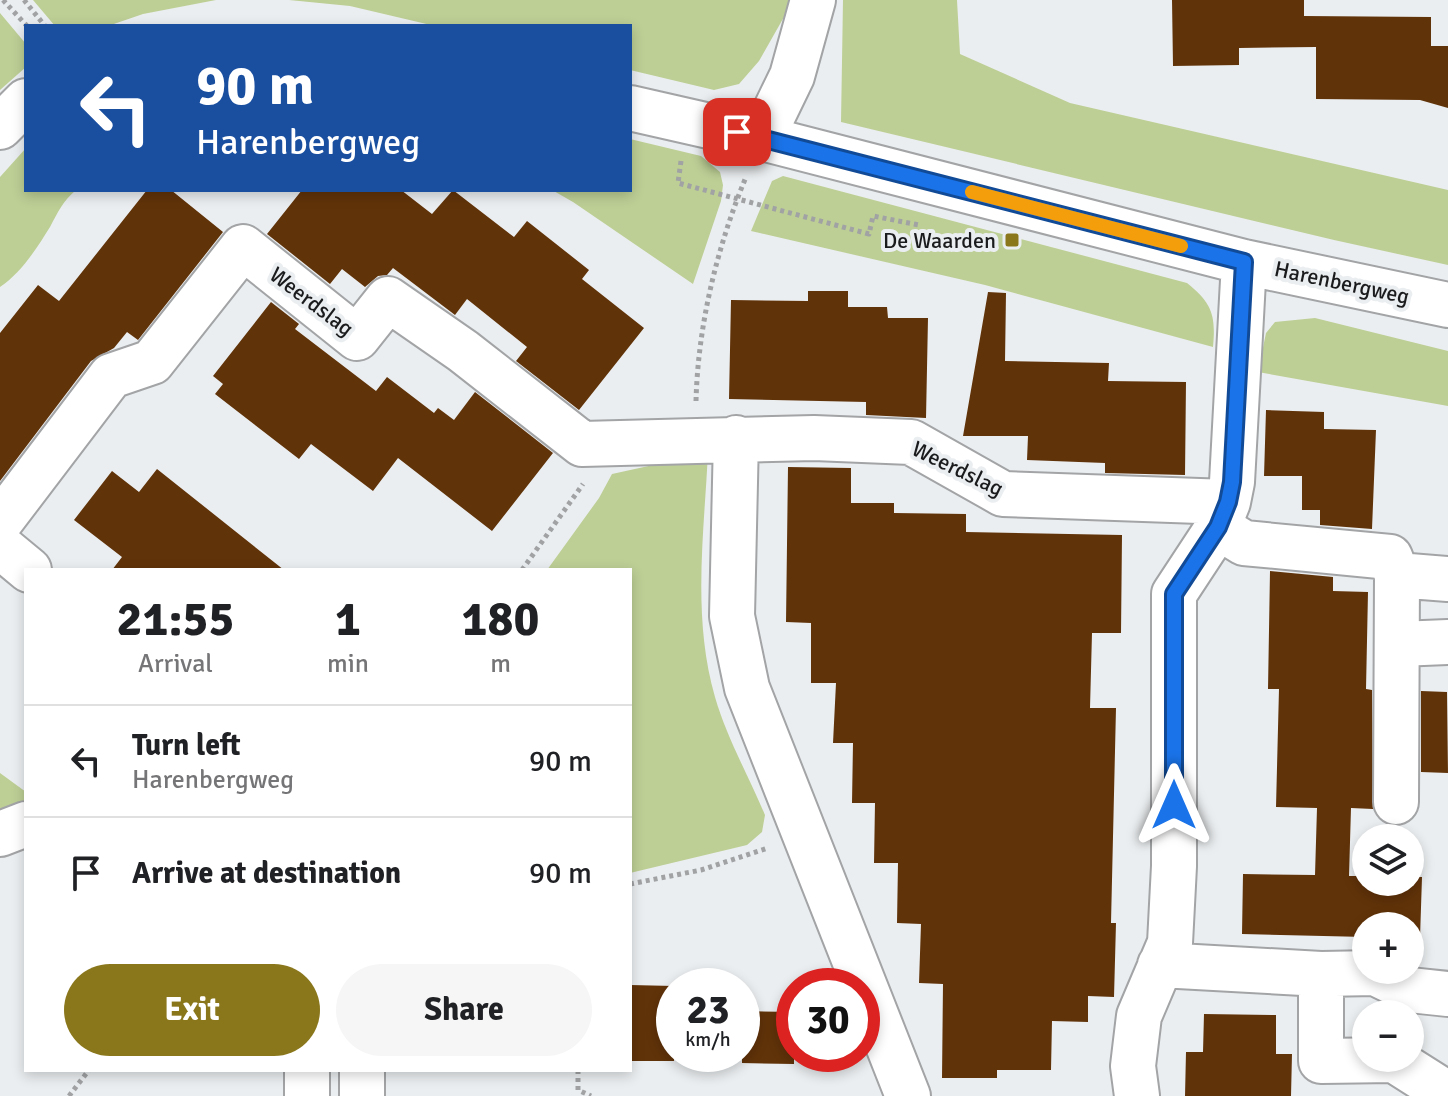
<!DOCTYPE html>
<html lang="en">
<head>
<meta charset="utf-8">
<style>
  :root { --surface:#fff; --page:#f6f6f6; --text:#202124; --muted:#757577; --line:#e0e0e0; --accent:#8a771c }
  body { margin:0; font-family:Signika,sans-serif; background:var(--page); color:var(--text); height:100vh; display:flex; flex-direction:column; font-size:30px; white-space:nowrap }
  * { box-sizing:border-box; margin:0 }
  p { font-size:26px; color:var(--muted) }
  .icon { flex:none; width:44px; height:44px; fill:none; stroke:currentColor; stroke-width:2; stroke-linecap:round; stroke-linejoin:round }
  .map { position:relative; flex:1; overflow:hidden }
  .panel { position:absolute; left:24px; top:568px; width:608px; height:504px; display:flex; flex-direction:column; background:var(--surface); border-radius:0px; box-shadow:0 4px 12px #0003 }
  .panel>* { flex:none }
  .guide { position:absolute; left:24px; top:24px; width:608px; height:168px; border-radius:0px; box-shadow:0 4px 12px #0003; background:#1a4fa0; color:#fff; overflow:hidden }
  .fabs { position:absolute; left:1352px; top:824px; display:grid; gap:16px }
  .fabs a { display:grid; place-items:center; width:72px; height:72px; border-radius:50%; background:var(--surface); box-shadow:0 4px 12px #0003; font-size:40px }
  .speed { position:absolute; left:656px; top:968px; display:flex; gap:16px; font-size:40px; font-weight:700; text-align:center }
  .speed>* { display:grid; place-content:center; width:104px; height:104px; border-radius:50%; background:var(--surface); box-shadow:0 4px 12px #0003; line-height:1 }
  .speed small { font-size:20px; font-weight:400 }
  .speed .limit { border:12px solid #d22; background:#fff; color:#111 }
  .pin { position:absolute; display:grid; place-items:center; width:68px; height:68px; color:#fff; margin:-34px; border-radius:16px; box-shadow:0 4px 12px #0006 }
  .me { position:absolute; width:88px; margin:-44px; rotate:0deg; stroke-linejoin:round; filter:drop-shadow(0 0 6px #0008) }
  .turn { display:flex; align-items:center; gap:28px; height:168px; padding:0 40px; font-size:36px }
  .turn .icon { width:104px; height:104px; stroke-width:2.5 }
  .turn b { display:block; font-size:56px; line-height:68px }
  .eta { display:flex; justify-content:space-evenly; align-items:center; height:136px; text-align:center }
  .eta b { font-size:48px; font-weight:800; line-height:56px }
  .primary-button { display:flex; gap:16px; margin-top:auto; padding:16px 40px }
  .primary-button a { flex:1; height:92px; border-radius:48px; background:var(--accent); color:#fff; font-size:32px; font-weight:800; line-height:92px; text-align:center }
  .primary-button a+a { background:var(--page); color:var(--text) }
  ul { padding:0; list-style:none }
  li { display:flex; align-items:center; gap:24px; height:112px; padding:0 40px; border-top:2px solid var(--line) }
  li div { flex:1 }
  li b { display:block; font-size:30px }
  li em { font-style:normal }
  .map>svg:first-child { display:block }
  .green { fill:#bdcf95 }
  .building { fill:#613309 }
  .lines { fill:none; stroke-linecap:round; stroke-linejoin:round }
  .minor-casing { stroke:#a2a4a6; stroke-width:48 }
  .path { stroke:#a0a2a4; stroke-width:5; stroke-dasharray:4 4; stroke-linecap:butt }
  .minor { stroke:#fff; stroke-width:44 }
  .route-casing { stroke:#114b97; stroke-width:20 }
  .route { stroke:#1a73e8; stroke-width:14 }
  .slow { stroke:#f59e0b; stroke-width:14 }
  .poi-dot { fill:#8a771c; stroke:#ebeef0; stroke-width:3 }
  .labels { text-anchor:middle; stroke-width:8; stroke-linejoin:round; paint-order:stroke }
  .poi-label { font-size:22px; fill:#1a1b1c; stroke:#ebeef0; text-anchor:end }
  .street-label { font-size:22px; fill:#1a1b1c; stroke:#ebeef0 }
</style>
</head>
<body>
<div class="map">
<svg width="1448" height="1096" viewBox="0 0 1448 1096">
  <rect width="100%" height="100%" fill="#ebeef0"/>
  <!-- green -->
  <path class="green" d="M33,0h183l-73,14 -35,12h-53z
    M289,0h500l-5,17 -25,44 -20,23 -25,6 -84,-20v-44h-195l-85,-20z
    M843,0h114l3,54 110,49 378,87v75l-114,-25 -493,-118z
    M0,13l26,31v23l-26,23z
    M630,139l71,17 19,16 3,13 -2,16 -28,83 -120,-82 -21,-12h78z
    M26,148v42h50c-13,11 -18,22 -26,37 -13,21 -29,46 -50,60v-110z
    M783,176l404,107c25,20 29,32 26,64l-228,-62 -234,-54 21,-50z
    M1315,318l133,33v55l-190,-34 8,-39 9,-11z
    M708,453c-4,81 -16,164 7,244 11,39 34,80 50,118l-3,17 -15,13 -117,28v-303h-83l52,-72 13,-24z
    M0,773l26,19v11l-26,21z"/>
  <!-- building -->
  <path class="building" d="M1172,0h132v16l127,1v29h17v62l-28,-8 -104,-1v-52l-77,1v17l-66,1z
    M147,190h24l52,42 -85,108 -11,-8 -13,16 -23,13 -91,120v-148l38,-48 21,16z
    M302,190h99l31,24 21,-24 61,47 13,-16 62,49 -7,9 62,49 -65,82 -63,-49 11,-14 -60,-48 -12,16 -62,-47 -6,7 -9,1 -13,11 -23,-18 -12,15 -63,-50z
    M808,291h40v16h39l1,11h40l-2,100 -60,-3v-13l-137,-3 2,-99 77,1z
    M988,292l18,1 -1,68 104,2 -1,18 78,1 -1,93 -80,-2v-10l-78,-3 1,-24h-65z
    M271,302l28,22 -4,5 81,62 11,-14 47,36 4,-5 16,12 21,-28 78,61 -61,78 -94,-73 -25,33 -62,-47 -12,15 -84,-65 8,-10 -10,-8z
    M1266,410l58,2v17l52,1 -4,99 -52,-4v-15h-18v-34h-38z
    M788,467l63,1v35h43v10l72,1v18l156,3 -1,98h-29l-2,75h26l-5,215h5l-2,74 -26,-1v26l-36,-1 -1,49h-54v8h-55l1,-94 -24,-1 2,-59 -24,-1 1,-60h-24l1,-60h-23l1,-60h-20l3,-60h-25v-60l-25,-1z
    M157,469l127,101h-172l10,-13 -48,-37 38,-49 27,21z
    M1270,571l63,6v14l35,1 -2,97 6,1 1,119 -22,-1 -2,68h17v6h44v-5h12l-2,61 -10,-1v-11h-44v11l-124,-3 1,-60 72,1 2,-67 -41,-1 3,-118h-11z
    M1421,691l26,1 1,81 -27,-1z
    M630,985l44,1v75h-44z
    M742,1011l52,1v52l-52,-1z
    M1204,1014l72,1v39h16l-1,42h-106l1,-44h17z"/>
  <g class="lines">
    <!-- minor casing -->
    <g class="minor-casing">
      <path id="minor" d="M630,108l132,30 482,124 204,43
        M0,127l26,-26
        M762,138l30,-62 21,-76
        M736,438l-4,178 15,72 161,408
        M0,522l111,-146 41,-14 91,-115 114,91 31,-39 75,52 119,93 232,-6 97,4 92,52 225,8
        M1218,527l26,16 146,14 7,18 -1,227
        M0,546l29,24
        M1397,575l51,4
        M1399,644l49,-2
        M0,834l26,-10
        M1160,965l161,9 54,-1 35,17 38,4
        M1321,974v87l73,-1 49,31h5
        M307,1070v26
        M362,1070v26
        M1137,1096l-4,-30 6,-50 31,-73 4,-77v-272l44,-67 10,-25 4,-20 12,-220"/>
    </g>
    <!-- path -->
    <path class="path" d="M3,0l24,26
      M24,0l21,26
      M681,161l-3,22 191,51 4,-18 46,9
      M696,401c2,-76 21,-154 50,-224
      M522,570l61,-86
      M630,884l71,-14 67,-22
      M578,1070v20l13,6
      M69,1096l20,-26"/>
    <!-- minor -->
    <use href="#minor" class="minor"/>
  </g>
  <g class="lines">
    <!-- route casing -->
    <g class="route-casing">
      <path id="route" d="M737,132l507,130 -12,220 -4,20 -10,25 -44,67v211"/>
    </g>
    <!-- route -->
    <use href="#route" class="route"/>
    <!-- slow -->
    <path class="slow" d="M972,192l209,54"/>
  </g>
  <!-- markers -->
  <rect class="poi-dot" x="1004" y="232" width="16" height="16" rx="4"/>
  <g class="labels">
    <!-- poi labels -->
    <g class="poi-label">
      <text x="996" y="248">De Waarden</text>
    </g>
    <!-- street labels -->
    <g class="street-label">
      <text transform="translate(1342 282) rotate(12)" y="8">Harenbergweg</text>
      <text transform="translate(312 301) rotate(37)" y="8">Weerdslag</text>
      <text transform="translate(958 468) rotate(26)" y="8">Weerdslag</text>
    </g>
  </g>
</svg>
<div class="fabs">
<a><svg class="icon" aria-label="layers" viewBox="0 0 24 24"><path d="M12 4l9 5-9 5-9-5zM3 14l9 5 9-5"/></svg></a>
<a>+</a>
<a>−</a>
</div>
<div class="speed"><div>23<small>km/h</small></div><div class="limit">30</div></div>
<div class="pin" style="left:737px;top:132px;background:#d93025"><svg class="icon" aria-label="arrive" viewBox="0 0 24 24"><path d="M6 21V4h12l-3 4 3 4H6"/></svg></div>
<svg class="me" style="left:1174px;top:805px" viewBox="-20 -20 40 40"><path d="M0-17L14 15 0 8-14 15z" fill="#1a73e8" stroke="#fff" stroke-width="4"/></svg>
<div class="guide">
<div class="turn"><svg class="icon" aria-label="left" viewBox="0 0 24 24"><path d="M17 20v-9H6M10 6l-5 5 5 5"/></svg><div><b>90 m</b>Harenbergweg</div></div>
</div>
<section class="panel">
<div class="eta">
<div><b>21:55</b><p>Arrival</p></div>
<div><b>1</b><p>min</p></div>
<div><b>180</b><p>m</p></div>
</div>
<ul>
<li><svg class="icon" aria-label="left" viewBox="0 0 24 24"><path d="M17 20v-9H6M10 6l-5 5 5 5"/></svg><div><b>Turn left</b><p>Harenbergweg</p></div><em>90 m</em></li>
<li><svg class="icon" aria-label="arrive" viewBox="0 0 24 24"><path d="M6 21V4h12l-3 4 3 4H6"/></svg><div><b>Arrive at destination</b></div><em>90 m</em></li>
</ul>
<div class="primary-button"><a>Exit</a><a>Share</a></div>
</section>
</div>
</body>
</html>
